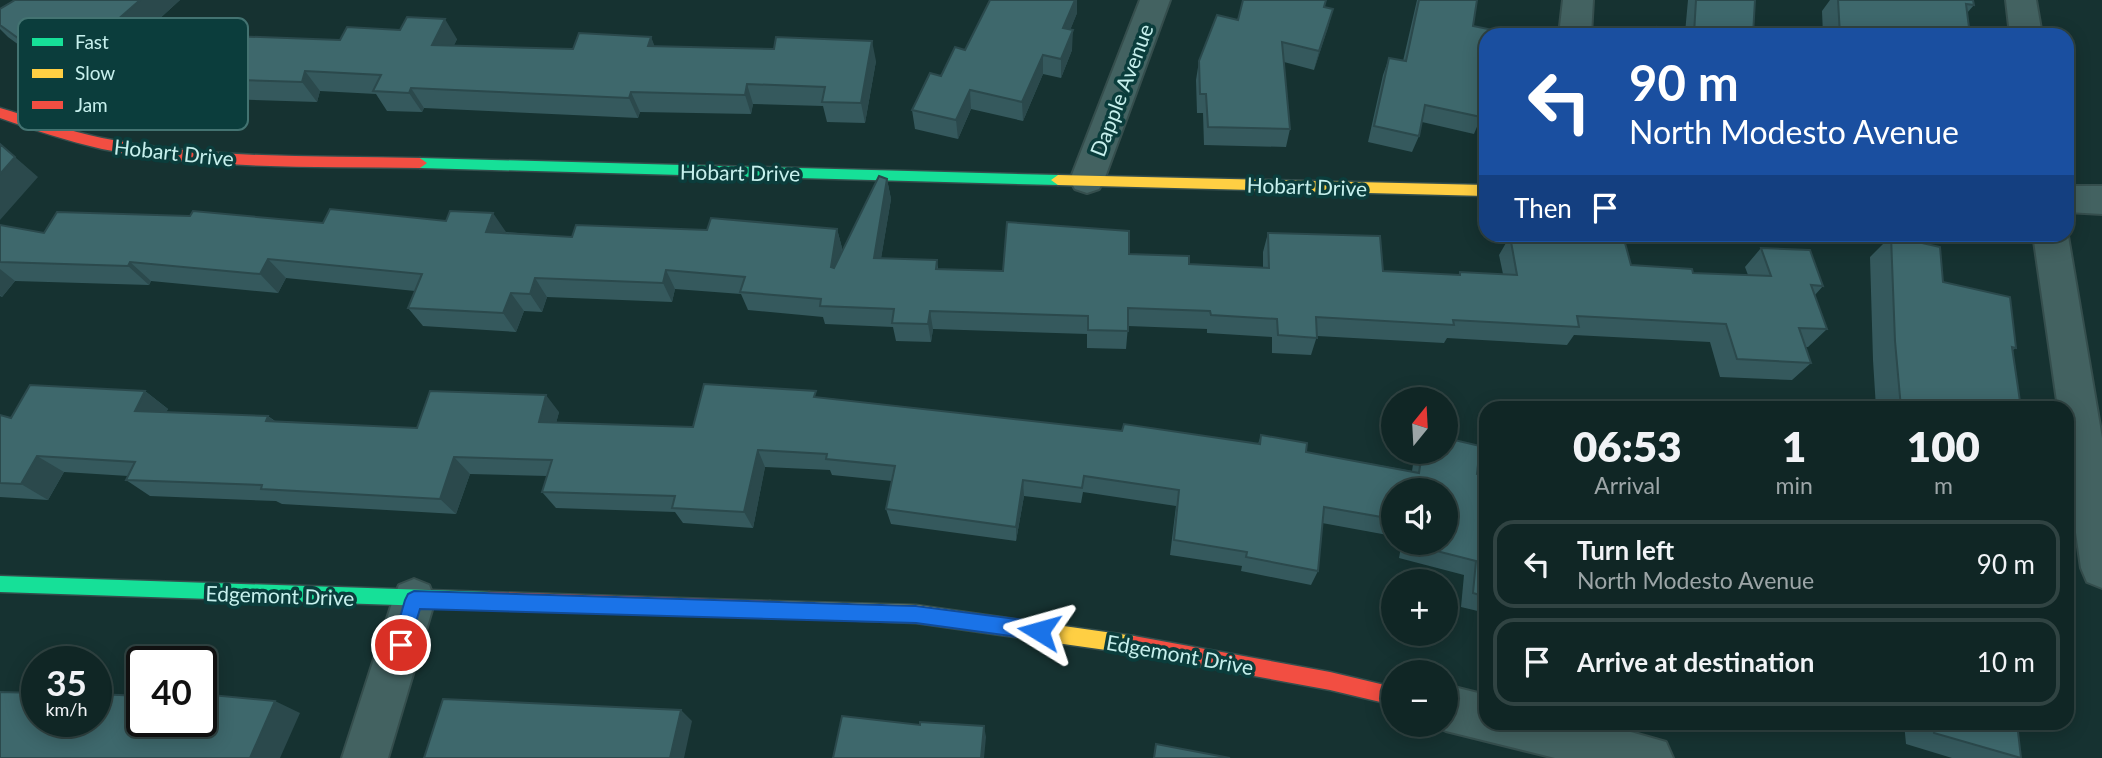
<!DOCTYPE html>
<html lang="en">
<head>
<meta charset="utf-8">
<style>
  body { margin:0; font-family:Lato,sans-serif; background:#1e3232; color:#f1f3f6; height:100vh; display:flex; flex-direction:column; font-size:26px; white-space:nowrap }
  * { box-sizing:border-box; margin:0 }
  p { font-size:23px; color:#9ca5a7 }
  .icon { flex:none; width:38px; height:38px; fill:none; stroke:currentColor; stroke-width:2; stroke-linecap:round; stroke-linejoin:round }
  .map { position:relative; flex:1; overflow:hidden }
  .sheet { position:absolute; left:1479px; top:401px; width:595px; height:329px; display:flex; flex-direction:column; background:#102625; border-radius:21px; box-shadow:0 4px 18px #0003,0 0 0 2px #304342 }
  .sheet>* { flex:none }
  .top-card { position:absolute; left:1479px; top:28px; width:595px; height:214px; border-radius:21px; box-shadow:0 4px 18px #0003,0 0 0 2px #304342; background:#1a4fa0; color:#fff; overflow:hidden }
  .needle { width:46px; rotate:18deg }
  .buttons { position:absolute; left:1381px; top:387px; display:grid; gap:14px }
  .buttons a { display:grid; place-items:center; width:77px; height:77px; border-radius:50%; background:#102625; box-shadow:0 4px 18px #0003,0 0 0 2px #304342; font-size:35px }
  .speed { position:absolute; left:21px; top:646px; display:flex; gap:14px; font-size:35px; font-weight:700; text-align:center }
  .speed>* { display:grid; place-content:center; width:91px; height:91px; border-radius:50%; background:#102625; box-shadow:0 4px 18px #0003,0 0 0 2px #304342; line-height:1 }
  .speed small { font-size:18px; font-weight:400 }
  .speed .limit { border:4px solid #111; border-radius:10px; background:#fff; color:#111 }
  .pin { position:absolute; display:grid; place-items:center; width:60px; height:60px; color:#fff; margin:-30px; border:4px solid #fff; border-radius:50%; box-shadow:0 2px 7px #0007 }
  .me { position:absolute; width:77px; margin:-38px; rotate:278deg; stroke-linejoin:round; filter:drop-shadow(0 0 5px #0008) }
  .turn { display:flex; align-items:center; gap:24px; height:147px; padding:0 35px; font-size:32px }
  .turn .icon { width:91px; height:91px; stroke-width:2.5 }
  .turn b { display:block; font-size:49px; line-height:60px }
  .then { display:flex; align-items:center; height:66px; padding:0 35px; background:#0003; gap:14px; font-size:26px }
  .eta { display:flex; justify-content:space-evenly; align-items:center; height:119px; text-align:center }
  .eta b { font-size:42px; font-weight:800; line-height:49px }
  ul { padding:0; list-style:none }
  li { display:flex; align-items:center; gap:21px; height:88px; margin:0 14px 10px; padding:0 21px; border:4px solid #304342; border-radius:21px }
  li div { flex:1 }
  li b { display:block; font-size:26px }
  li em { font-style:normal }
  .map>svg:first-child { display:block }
</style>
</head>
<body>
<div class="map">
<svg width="2102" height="758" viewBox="0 0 2102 758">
  <rect width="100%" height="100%" fill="#163231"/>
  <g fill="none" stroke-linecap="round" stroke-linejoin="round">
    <g stroke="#354e4d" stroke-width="4">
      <path id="street" d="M1140,0H1170L1104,180L1099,189L1087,193L1075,189L1070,180Z
        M1563,0H1593L1591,35H1559Z
        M2006,0H2036L2042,35H2010Z
        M2067,186H2102V214L2067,212Z
        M2067,230L2102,438V588L2087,582L2081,568L2067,469V408H2058L2033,234H2067Z
        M414,579L429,585L435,600L388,758H342L393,600L399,585Z
        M1446,685L1486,695V723H1599L1666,742L1673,758H1555L1446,731L1431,724H1446Z"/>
    </g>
    <g stroke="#354e4d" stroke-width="3">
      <path id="fast" d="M420,158L1058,175L1065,180L1058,185L420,168L413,163Z
        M0,576L489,592L495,594L498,600L495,606L489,608L0,592Z"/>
    </g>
    <g stroke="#354e4d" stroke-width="3">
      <path id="slow" d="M1058,175L1486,185V196L1058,185L1051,180Z
        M770,601L916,605L1134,636L1140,639L1143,645L1140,651L1134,654L916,623L770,617L764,615L761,609L764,603Z"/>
    </g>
    <g stroke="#354e4d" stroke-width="3">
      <path id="jam" d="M0,108C34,118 67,131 102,138C206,159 314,156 420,158L427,163L420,168C314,166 206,170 102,149C67,141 34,130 0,118Z
        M489,592L770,601L776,603L779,609L776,615L770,617L489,608L483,606L480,600L483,594Z
        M1134,636L1330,672L1393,687V705L1330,690L1134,654L1128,651L1125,645L1128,639Z"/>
    </g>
    <use href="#street" fill="#436261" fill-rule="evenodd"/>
    <use href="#fast" fill="#16e098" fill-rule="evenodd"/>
    <use href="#slow" fill="#ffcf43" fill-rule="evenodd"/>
    <use href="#jam" fill="#f24e42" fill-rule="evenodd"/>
  </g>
  <path fill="#35595d" d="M15,0H180L147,30L224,48L340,40L457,39L454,45L573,49L651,37L654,46L876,61L865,123L827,122L823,106L753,104L751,114L640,112L638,118L424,108L422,112L387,111L376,94L320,91L317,102L192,98L183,107L101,87L81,66L64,78L8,37L0,29V9Z
    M1417,0H1477L1473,26L1486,35L1481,117L1474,134L1422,122L1419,136L1412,152L1368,142L1383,75L1389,58L1403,61Z
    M1688,0H1755L1753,35H1652L1657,27L1685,33Z
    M1830,0H1973L1974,5L1967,13L1970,35H1823L1822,11Z
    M1324,7L1333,9L1314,70L1284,62L1290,129L1286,147L1204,145L1203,113H1197L1196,80L1199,61L1238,20Z
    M1077,13L1070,30L1072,50L1061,78L1043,74L1023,121L971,109L958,139L915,129L912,110L965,50Z
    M887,179L891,199L881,258L937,260L938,269L1003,271L1129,254L1189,264L1263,267V252L1268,233L1383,271L1458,275L1460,272L1503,274L1499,255L1510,236L1631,265L1693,273L1748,275L1745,267L1761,248L1823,286L1815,295L1827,329L1808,347H1806L1811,363L1792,380L1720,377L1710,342L1574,335L1567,345L1447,338L1444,343L1317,336L1311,355L1272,353V337L1207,333V329L1128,326L1126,349L1087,348V334L933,329L931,342L896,341L893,327L825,324L823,317L748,310L741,294L675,289L672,302L547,297L542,312L524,311L516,332L423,326L408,308L415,291L286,278L278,293L151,281L149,285L15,281L2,297L0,296V225L44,233L323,223L506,232L572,237L707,230L837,229L842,248V253Z
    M1891,236L2016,348L2013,350L2021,408H1876L1873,360L1870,257Z
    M145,391L168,409L166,412L268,416L275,421L417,428L559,412L556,423L693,427L818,397L1122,431L1258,444L1261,435L1306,452L1412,471L1415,452H1446L1477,474L1486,476V613L1461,607L1464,575L1399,558L1402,542H1446L1393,490V536L1322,523L1318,571L1311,585L1241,571L1242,566L1170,555L1176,506L1083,492L1081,503L1024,496L1016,541L891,524L886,509L892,481L832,475L830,470L765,467L753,528L683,523L675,512L556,508L542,492L547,476L470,474L456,514L282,504L276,501L150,496L126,480L128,476L64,472L48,500L0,497V415L11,418Z
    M1904,723H2017L2021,758H1952L1906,744Z"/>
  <path fill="#2b494c" d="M140,0H180L133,43L115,22Z
    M1075,0H1077V13L1063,48V28Z
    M1333,9L1328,28L1314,70L1319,51Z
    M445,19L457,39L445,65L432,45Z
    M1073,30L1072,50L1061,78V59Z
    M651,37L659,57L648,46Z
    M872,41L876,61L865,123L861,103Z
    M63,45L82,65L64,78L44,57Z
    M1043,55V74L1023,121L1022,102Z
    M305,71L320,91L317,102L302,82Z
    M174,78L192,98L183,107L165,87Z
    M747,84L753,104L751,114L745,95Z
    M411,88L424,108L422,112L409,93Z
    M970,90L971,109L958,139L956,120Z
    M631,92L640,112L638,118L629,98Z
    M15,157L38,177L0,220V174Z
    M887,179L891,199L878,277L874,258Z
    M493,213L506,232L498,251L486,232Z
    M837,229L842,248L836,285L831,267Z
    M268,259L286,278L278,293L260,274Z
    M130,262L151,281L149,285L128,266Z
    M0,269L15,281L2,297L0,295Z
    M666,270L675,289L672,302L663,283Z
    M535,278L547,297L542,312L530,294Z
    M511,293L524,311L516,332L503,313Z
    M930,311L933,329L931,342L928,324Z
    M145,391L168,409L158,428L135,411Z
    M546,395L559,412L552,439L539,422Z
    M268,416L288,433L266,421Z
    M758,450L765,467L753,528L744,512Z
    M37,456L64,472L48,500L21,484Z
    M454,457L470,474L456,514L440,499Z
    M1023,480L1024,496L1016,541V527Z
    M275,701L300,713L280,758H250Z
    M681,710L692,721L684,758H670Z
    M984,726L986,737L984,758H981Z"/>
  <path fill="#3e686c" stroke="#2b494c" stroke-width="2" d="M15,0H140L115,22L224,48L231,36L340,40L347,27L400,30L407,17L445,19L432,45L573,49L579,33L651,37L648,46L774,49L776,37L872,41L861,103L822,102L825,87L747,84L745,95L631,92L629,98L411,88L409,93L373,91L381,75L305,71L302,82L174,78L165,87L82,67L63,45L44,57L0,25V9Z
    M990,0H1075L1063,28L1073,30L1061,59L1043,55L1022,102L970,90L956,120L912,110L930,73L941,76L955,47L965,50Z
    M1243,0H1326L1324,7L1333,9L1319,51L1282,42L1290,129L1208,127L1206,94H1200L1199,61L1217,15L1238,20Z
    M1419,0H1477L1473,26L1513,34V35H1486V87L1481,117L1425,105L1419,136L1374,126L1389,58L1406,61Z
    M1696,0H1755L1753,35H1656L1657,27L1694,34Z
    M1838,0H1973L1974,5L1966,4L1970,35H1840Z
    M0,144L15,157L0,174Z
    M879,176L887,179L874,258L937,260L936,269L1003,271L1007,222L1129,231V254L1189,256V264L1269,268L1268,233L1380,236L1383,271L1460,275V272L1517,275L1510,236L1625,243L1631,265L1692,269L1693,273L1771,276L1761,248L1810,250L1823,286L1811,285L1827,329L1799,328L1811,363L1737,359L1726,324L1577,316L1579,327L1453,320L1454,325L1316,317L1317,338L1278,335L1277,319L1211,315L1210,311L1128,308V331L1088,330V316L930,311L928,324L892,323L894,309L820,306L821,299L740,292L745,277L666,270L663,283L535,278L530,294L511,293L503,313L408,308L422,274L268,259L260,274L130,262L128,266L0,262V225L44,233L57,212L190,216L193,211L323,223L330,209L446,221L450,211L493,213L486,232L572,237L576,225L707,230L711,218L837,229L831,267L834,268Z
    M1891,236L1940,247L1943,282L2010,297L2016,348L2012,347L2021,408H1901L1895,341Z
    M704,384L816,391L814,397L1122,431L1124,424L1260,444L1261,435L1307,443L1306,452L1419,473L1422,452H1446V438L1480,446L1477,474L1486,476V597L1473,593L1476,561L1409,544V542H1446V490H1393V519L1324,507L1318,571L1246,557L1247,552L1174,540L1179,490L1084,476L1082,488L1023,480L1016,527L886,509L895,466L826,459L827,454L758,450L744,512L672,508L675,496L542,492L552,460L454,457L440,499L261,489L262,485L126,480L135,462L37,456L21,484L0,483V415L11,418L30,385L145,391L135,411L268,416L266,421L417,428L430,391L546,395L539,422L693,427Z
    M0,692L37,693V721H96V694L142,696V721H201V694L275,701L250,758H0Z
    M443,699L681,710L670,758H424Z
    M842,716L920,725V722L984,726L981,758H833Z
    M1933,723H2017L2021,758L1934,733Z
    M1156,744L1230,758H1154Z"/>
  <path fill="#1a73e8" stroke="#114b97" stroke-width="2" d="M414,591L916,606L1039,622L1045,625L1048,631L1045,637L1039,640L916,623L420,609L407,651L401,653L394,651L392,645L405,600L408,594Z"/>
  <g text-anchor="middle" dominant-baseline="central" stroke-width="7" stroke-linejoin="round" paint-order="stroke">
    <g font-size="21" fill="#c7f0ed" stroke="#0b3d3c">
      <text transform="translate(1121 90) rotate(-69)">Dapple Avenue</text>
      <text transform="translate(174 152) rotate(6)">Hobart Drive</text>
      <text transform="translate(740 172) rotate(1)">Hobart Drive</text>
      <text transform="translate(1307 186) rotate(2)">Hobart Drive</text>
      <text transform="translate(280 595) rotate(2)">Edgemont Drive</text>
      <text transform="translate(1180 654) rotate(10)">Edgemont Drive</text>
    </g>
  </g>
  <rect x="18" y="18" width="230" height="112" rx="10" fill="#0b3d3c" stroke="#437371" stroke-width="2"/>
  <rect x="32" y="38" width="31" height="8" fill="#16e098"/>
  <rect x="32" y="69" width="31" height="9" fill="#ffcf43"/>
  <rect x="32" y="101" width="31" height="8" fill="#f24e42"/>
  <g font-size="19" fill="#c7f0ed">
    <text x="75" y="49">Fast</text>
    <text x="75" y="80">Slow</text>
    <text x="75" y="112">Jam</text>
  </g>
</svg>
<div class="buttons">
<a><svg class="needle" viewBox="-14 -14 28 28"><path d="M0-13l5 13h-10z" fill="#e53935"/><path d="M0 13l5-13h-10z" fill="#9ca5a7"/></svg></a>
<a><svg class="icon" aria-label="sound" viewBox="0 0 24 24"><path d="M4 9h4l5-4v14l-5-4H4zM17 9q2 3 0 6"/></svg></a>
<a>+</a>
<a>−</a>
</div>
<div class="speed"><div>35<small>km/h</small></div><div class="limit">40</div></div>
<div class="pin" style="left:401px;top:645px;background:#d93025"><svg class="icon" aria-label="arrive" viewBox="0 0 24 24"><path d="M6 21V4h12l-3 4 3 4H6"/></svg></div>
<svg class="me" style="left:1039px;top:631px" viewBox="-20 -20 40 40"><path d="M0-17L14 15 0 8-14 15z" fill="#1a73e8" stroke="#fff" stroke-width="4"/></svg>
<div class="top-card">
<div class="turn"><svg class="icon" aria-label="left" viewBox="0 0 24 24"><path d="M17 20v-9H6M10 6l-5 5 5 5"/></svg><div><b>90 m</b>North Modesto Avenue</div></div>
<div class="then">Then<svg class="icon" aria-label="arrive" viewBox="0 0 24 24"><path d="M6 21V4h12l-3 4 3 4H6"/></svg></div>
</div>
<section class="sheet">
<div class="eta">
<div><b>06:53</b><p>Arrival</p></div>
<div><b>1</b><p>min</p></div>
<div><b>100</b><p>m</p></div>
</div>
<ul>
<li><svg class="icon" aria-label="left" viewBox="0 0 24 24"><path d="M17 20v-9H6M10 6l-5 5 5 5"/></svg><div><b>Turn left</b><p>North Modesto Avenue</p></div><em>90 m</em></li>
<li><svg class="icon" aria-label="arrive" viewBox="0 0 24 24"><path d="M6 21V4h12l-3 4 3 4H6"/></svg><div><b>Arrive at destination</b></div><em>10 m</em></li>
</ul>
</section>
</div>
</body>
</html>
